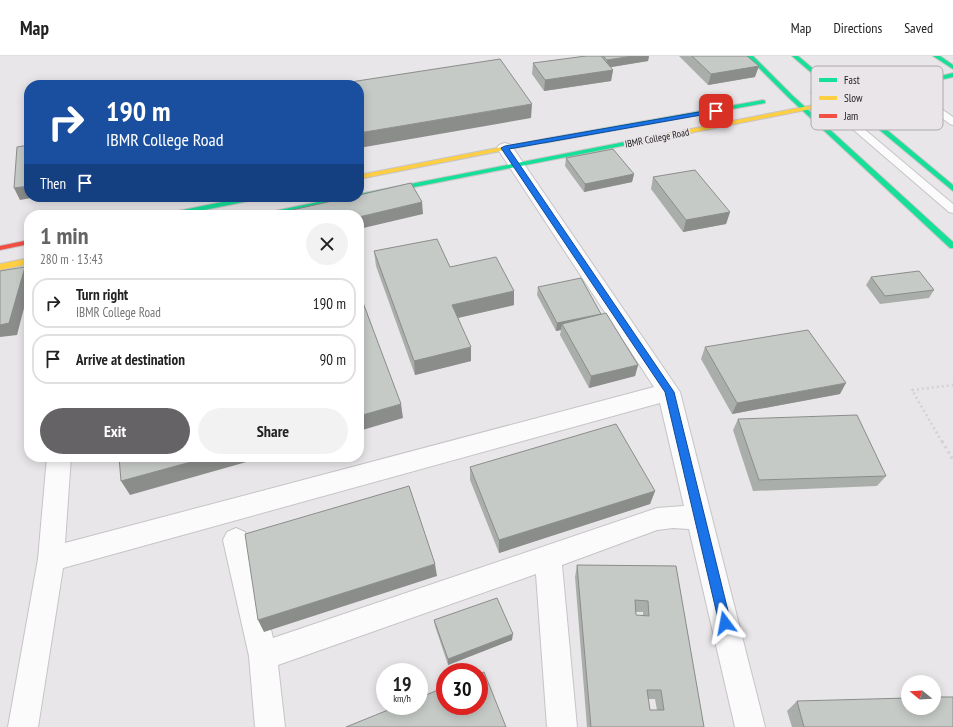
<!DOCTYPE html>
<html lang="en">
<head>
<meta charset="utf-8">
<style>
  body { margin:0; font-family:"PT Sans Narrow",sans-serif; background:#f2f2f2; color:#222; height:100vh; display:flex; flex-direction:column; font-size:15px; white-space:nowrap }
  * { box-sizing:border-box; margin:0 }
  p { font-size:13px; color:#767676 }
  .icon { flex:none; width:22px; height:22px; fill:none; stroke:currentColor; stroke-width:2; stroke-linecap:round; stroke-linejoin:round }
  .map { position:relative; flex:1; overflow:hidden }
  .drawer { position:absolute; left:24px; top:154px; width:340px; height:252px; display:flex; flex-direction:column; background:#fff; border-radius:16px; box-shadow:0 2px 10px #0003 }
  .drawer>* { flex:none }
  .top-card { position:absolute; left:24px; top:24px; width:340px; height:122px; border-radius:16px; box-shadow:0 2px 10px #0003; background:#1a4fa0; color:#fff; overflow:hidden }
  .needle { width:26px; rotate:288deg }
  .controls { position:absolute; left:901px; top:619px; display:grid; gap:8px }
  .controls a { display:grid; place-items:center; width:40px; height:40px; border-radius:50%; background:#fff; box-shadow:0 2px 10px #0003; font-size:20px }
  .speed { position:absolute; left:376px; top:607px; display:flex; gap:8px; font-size:20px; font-weight:700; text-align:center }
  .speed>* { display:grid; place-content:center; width:52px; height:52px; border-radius:50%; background:#fff; box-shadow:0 2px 10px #0003; line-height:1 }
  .speed small { font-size:10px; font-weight:400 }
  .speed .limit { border:6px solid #d22; background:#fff; color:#111 }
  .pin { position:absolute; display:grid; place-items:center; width:34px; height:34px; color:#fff; margin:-17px; border-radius:8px; box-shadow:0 2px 6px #0006 }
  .me { position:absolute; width:44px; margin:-22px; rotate:347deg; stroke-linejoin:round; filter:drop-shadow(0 0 3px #0008) }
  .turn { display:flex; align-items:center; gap:14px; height:84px; padding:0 16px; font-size:18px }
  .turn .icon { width:52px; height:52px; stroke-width:2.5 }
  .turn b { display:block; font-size:28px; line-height:34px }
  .then { display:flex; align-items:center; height:38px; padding:0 16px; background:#0003; gap:8px; font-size:15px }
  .round { display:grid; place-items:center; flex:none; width:42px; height:42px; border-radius:21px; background:#f2f2f2 }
  .overview { display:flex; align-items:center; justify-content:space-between; height:68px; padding:0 16px }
  h1 { font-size:24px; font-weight:800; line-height:30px; color:#656365 }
  .cta { display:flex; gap:8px; margin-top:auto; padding:8px 16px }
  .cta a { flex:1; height:46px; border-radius:24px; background:#656365; color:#fff; font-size:16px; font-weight:800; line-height:46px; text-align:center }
  .cta a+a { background:#f2f2f2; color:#222 }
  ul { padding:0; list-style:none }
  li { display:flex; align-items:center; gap:12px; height:50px; margin:0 8px 6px; padding:0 8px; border:2px solid #e0e0e0; border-radius:16px }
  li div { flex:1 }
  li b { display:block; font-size:15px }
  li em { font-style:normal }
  header { display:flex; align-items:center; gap:24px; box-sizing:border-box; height:56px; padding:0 20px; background:#fff; border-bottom:1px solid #e0e0e0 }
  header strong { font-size:19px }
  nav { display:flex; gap:22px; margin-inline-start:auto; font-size:14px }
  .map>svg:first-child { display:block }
</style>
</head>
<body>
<header>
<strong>Map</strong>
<nav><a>Map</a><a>Directions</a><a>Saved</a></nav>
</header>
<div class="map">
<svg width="953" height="671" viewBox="0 0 953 671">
  <rect width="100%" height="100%" fill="#e8e6e8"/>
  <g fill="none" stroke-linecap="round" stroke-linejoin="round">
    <g stroke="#c6c4c6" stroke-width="2">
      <path id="lane" d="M905,28L953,61V69L950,68L902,33L900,31Z
        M816,34L819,35L953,148V157L949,156L813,39L811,37L813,35Z"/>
    </g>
    <g stroke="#c6c4c6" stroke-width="2">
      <path id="street" d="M505,87L511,89L680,336L765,671H735L689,473L673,472L657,474L562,509L577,671H547L536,518L278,609L285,671H255L249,600L223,484L227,476L236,472L245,476L249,484L273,582L657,452L684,450L660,347L63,512L38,671H8L38,503L47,401H71L65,487L654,331L497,92L499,89Z"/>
    </g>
    <g stroke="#c6c4c6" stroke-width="2">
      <path id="fast" d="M747,0H753L793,40L953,186V192H950L789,42Z
        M792,0H798L848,42L953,17V21L851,44L953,129V135L846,46L822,50V48L842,43Z
        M933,0H940L953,9V13Z
        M763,44L765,45V47L544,87L541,85L544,83Z
        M645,82L648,84L647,85L359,142L356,141H359V138Z
        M247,141H262L258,143L179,159H164L168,157Z
        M342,141L345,142V144L276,159H261L265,157Z"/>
    </g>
    <g stroke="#c6c4c6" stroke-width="2">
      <path id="slow" d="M824,47L827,49L826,50L645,86L642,84L645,82Z
        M544,83L547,85L546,86L359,123V119Z
        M29,202V208L0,214V208Z"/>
    </g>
    <g stroke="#c6c4c6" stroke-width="2">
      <path id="jam" d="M29,184V188L0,194V190Z"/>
    </g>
    <path stroke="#d4d2d4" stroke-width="2.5" stroke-dasharray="2 3" stroke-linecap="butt" d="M942,386L912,334L953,329"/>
    <path stroke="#d4d2d4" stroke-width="3" stroke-dasharray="2.5 3.5" stroke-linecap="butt" d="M942,385L953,404"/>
    <use href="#lane" fill="#fcfbfc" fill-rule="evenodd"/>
    <use href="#street" fill="#fcfbfc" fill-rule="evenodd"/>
    <use href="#fast" fill="#16e098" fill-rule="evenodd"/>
    <use href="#slow" fill="#ffcf43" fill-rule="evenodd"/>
    <use href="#jam" fill="#f24e42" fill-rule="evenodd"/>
  </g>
  <path fill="#aaaeaa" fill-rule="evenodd" d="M586,0H649L648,5L610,11L613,14L611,25L544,35L532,18L533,7Z
    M679,0H747L755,21L708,29Z
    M566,102L634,118L632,126L584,136L565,110Z
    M653,121L730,156L726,168L683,176L651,133Z
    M374,195L450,211L514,235V249L458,262L471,305L415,319L376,210Z
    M871,221L934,234L929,242L880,248L866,229Z
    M538,231L601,258L638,309L635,320L589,332L560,279L561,274L556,275L537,239Z
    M705,291L840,338L732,358L701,303Z
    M738,363L886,420L877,430L753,435L733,374Z
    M470,411L655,435L650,448L499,497L470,424Z
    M577,509L676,510L704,671H587L575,521ZM636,556H643V560L636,559ZM648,643H655L657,654H650Z
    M434,564L512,584L448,609L435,570Z
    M797,645L953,671H792L787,655Z"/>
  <path fill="#8b8d8b" d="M633,0H649L648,5L606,12L607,4Z
    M759,10L755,21L708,29L711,18Z
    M613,14L611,25L544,35L545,24Z
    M532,48L531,62L359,92V77Z
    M634,118L632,126L584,136L585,128Z
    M29,130V141H36L20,144L14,132Z
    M422,146L423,158L359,173V161Z
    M730,156L726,168L683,176L686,164Z
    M25,211L29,219V233L17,279L0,281V269Z
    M514,235V249L453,263L452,249Z
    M601,258L562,268L561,274L556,275L557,267Z
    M471,291V305L415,319L414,305Z
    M638,309L635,320L589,332L591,320Z
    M846,327L840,338L732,358L737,347Z
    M401,348L403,362L359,375V360Z
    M209,401H264L130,439L121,425Z
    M655,435L650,448L499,497V484Z
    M435,508L437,520L264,576L258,564Z
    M513,578L512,584L448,609V603Z"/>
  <path fill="#c6cac6" stroke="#8b8d8b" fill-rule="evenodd" d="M586,0H601L613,14L545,24L533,7Z
    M603,0H633L607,4Z
    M692,0H747L759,10L711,18Z
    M500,3L532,48L359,77V29H331Z
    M29,89V130L14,132L17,91Z
    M613,93L634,118L585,128L566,102Z
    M695,114L730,156L686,164L653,121Z
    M411,127L422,146L359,161V159H270L350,141H359V139Z
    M437,183L450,211L496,201L514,235L452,249L471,291L414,305L374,195Z
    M25,211L9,267L0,269V215Z
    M919,215L934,234L885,240L871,221Z
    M581,222L601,258L557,267L538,231Z
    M359,236L401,348L359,360Z
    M606,257L638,309L591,320L562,268Z
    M808,274L846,327L737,347L705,291Z
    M857,359L886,420L759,424L738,363Z
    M616,368L655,435L499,484L470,411Z
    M119,401H209L121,425Z
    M409,430L435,508L258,564L245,478Z
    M577,509L676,510L704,671H591ZM635,544L648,545L649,560L636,559ZM647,634H661L664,654H650Z
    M497,542L513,578L448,603L434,564Z
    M484,616L506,671H346L398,650H419V642L445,631V650H479V618Z
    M934,641H953V671H804L797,645L908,642V652H934Z"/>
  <path fill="#1a73e8" stroke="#114b97" d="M716,53H718V56L509,93L674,336L731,567L729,571L725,573L721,571L719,567L665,336L501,92L505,90Z"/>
  <g text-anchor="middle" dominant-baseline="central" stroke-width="3.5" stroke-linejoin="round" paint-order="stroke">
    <g font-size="10" fill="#1e1d1e" stroke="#e9e5e9">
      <text transform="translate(657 82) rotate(-11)">IBMR College Road</text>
    </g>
  </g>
  <rect x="811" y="10" width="132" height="64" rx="6" fill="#e9e5e9" stroke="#aca9ac" stroke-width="1"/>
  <rect x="819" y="22" width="18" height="4" fill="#16e098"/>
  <rect x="819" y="40" width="18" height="4" fill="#ffcf43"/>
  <rect x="819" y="58" width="18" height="4" fill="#f24e42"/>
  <g font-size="11" fill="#1e1d1e">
    <text x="844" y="28">Fast</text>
    <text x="844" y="46">Slow</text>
    <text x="844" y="64">Jam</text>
  </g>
</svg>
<div class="controls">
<a><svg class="needle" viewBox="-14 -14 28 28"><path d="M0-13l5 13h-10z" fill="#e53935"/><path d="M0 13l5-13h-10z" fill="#767676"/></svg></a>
</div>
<div class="speed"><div>19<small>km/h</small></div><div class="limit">30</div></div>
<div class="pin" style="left:716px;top:55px;background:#d93025"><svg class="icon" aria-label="arrive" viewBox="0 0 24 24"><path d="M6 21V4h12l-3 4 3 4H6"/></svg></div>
<svg class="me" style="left:725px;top:567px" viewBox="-20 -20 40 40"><path d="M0-17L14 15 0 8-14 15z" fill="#1a73e8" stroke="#fff" stroke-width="4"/></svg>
<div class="top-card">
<div class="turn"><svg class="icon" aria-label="right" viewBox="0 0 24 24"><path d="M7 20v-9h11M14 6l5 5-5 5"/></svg><div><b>190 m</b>IBMR College Road</div></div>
<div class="then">Then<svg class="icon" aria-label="arrive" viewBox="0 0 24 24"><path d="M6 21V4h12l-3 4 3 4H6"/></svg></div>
</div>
<section class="drawer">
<div class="overview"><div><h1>1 min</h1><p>280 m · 13:43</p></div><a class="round"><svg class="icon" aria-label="close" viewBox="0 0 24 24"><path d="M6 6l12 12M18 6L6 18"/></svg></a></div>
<ul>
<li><svg class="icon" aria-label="right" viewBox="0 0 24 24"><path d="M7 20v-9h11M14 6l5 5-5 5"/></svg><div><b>Turn right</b><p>IBMR College Road</p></div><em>190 m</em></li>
<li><svg class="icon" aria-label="arrive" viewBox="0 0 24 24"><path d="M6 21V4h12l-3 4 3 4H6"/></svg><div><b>Arrive at destination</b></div><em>90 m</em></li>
</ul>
<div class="cta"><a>Exit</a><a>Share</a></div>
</section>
</div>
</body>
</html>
